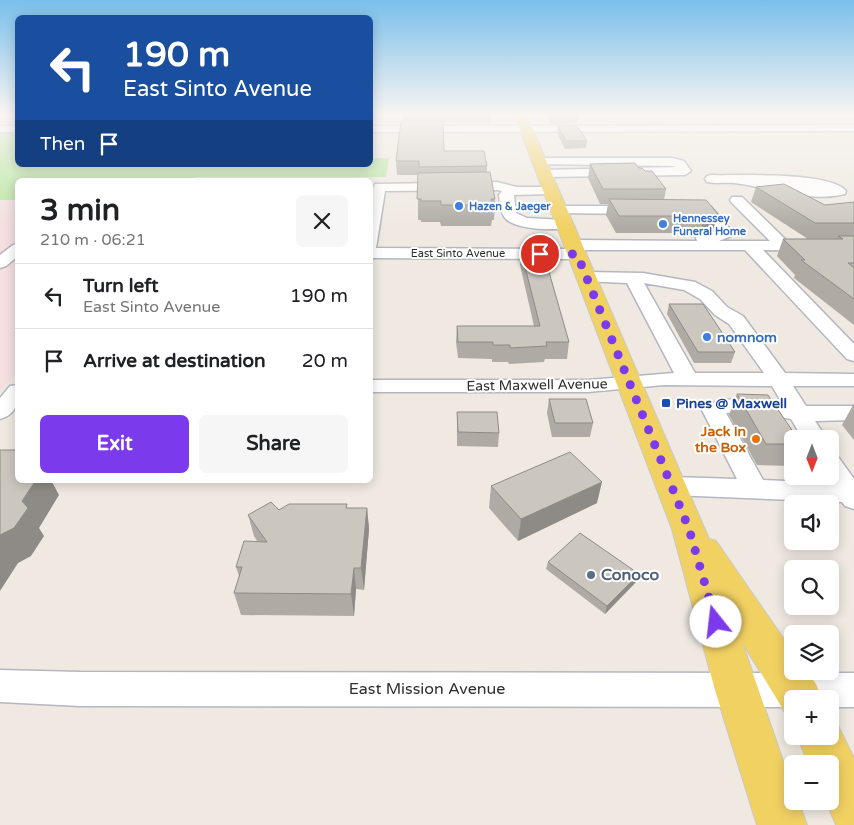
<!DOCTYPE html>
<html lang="en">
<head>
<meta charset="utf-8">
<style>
  body { margin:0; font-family:"Varela Round",sans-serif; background:#f6f6f6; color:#202124; height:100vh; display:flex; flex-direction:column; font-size:19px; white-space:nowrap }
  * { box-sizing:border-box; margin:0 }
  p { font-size:16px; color:#757577 }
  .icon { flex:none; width:28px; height:28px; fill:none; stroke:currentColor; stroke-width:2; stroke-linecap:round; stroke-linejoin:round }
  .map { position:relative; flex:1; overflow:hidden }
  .sheet { position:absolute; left:15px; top:178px; width:358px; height:305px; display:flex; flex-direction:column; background:#fff; border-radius:8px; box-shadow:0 2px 12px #0003 }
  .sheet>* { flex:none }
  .banner { position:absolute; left:15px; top:15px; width:358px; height:152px; border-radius:8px; box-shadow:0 2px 12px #0003; background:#1a4fa0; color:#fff; overflow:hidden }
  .needle { width:32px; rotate:180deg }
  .controls { position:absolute; left:784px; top:430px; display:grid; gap:10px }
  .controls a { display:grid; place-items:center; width:55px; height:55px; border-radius:8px; background:#fff; box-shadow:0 2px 12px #0003; font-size:25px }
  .pin { position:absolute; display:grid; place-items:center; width:42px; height:42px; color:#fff; margin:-21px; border:2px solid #fff; border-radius:50%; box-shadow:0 1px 5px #0007 }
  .me { position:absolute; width:55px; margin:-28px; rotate:344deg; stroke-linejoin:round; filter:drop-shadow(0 0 4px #0008) }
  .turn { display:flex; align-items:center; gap:18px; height:105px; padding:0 25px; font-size:22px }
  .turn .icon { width:65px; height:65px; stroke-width:2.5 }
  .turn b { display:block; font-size:35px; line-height:42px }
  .then { display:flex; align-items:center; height:48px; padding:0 25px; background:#0003; gap:10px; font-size:19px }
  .round { display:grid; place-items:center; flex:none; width:52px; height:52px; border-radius:8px; background:#f6f6f6 }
  .overview { display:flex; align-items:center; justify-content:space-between; height:85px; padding:0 25px }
  h1 { font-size:30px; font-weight:700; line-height:38px }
  .primary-button { display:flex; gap:10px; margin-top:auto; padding:10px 25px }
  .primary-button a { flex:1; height:58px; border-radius:8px; background:#7c3aed; color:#fff; font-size:20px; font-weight:700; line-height:58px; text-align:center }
  .primary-button a+a { background:#f6f6f6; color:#202124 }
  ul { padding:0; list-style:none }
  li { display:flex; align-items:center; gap:15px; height:65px; padding:0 25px; border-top:1px solid #e0e0e0 }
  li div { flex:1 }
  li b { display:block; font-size:19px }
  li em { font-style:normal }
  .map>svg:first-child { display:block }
</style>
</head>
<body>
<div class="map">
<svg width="854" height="825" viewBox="0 0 854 825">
  <rect width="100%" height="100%" fill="#efe9e1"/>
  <path fill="#f5dfe0" d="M0,200H18L17,372L0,391Z"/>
  <path fill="#b6e59e" d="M0,131H17L18,165H370V158H389L386,177H196L189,180H18L17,200H0Z"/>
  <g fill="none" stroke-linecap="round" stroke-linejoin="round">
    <g stroke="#b4b7c1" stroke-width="3">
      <path id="minor" d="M854,125V131L370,132V126Z
        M0,126H18V132H0Z
        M540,158H672L684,161L691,171L685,175L544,177L538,173L540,170L677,167L672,166L536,164L534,162Z
        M711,175C738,176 830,171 846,191L845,194C807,203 770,187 734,183C725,182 716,184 707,182L705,179L707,176Z
        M497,182L517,187H556L557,190L556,193L551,194L514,195L516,213L527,218L565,220L570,221L572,224L570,227C556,231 515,230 505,218C500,212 500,202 499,195L502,191L497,190L385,191L376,248L572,249L565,245L568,242L573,240L697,241L696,238L698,235L717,231L702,214L686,213L684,210L691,206L711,207L731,230L733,233L731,236L719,241H770L732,203L730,200L732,197H742L787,241H854V251L763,250L854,344V361L847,359L745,250H578L585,254L583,257L577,259L370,258V200L372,191L375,184Z
        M560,206H637L644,210L637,214L555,213L553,210L555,207Z
        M18,244V256L6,266L0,268V255L13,245Z
        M586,272L643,273L695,282L712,291L727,307L743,316L785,373L854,374V386H793L806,406H854V420L815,421L827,439H803L791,419L746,411L726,413L763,480L830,483L825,476H830V455L839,458L854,479V509L845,506L842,502L672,495L663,493L659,486L663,479L672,477L737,479L702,410L705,405C732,396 754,398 782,403L772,386L664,385L588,392H370V380H588L674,373L627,283L580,281L578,277L580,273ZM644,283L684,290L700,299L715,315L729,324L764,373H695Z
        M18,385C18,401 18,414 0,419V398L10,386Z
        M0,670L80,672L854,673V707H830V699H792V707L80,706L0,702Z"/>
    </g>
    <g stroke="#c9c9c9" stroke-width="2">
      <path id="major" d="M514,114H526L709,539L716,541L792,651V671H807L816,684L822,699H792V716L786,714L742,642L792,787V801H798L807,825H757L715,690L672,529Z
        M830,718L835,720L854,758V825H836L826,801H830V764H809L797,736H830Z"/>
    </g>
    <use href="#minor" fill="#fff" fill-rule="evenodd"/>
    <use href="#major" fill="#f2d163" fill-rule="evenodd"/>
  </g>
  <path fill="#afaba4" d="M402,114H491L490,122H443L444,151L487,166V172L495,199L494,220H492L491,226H441L440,222H421V220H418V175H397L396,161L402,121Z
    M546,114H576L578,117L577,123L551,124Z
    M558,126L587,141L586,148L565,149L557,133Z
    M590,164L639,168L645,171L666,189L664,200L718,214L713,230L700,233H616L606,215L608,204H600L588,178Z
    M756,187L825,205L854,202V325L794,278L795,275L777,256L783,239H808L751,202Z
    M521,251L569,342L567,359H545L544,362L509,364L508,362H492V359L458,358L456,342L457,326H534L520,265Z
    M669,304L735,352L731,363H694L667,314Z
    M737,394L792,439V462L791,466L757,465L729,415Z
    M549,399L593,423L590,437H552L547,413Z
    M853,405H854V440L842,425Z
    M457,412L499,433L498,447L457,446Z
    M491,486L597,503L518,541L489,508Z
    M367,508L369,529L364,590L356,589L354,616L241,615L234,593L239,576L236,567L257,541L254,536L248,515L279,510Z
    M548,562L637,581L605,614L546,569Z"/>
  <path fill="#8e8b86" d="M718,214L713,230L700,233L705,216Z
    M36,480H51L59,495L39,528L44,536L31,556L18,563L0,591V535Z
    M602,482L597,503L518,541L521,519Z
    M367,508L369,529L364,590L361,568Z
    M354,568L356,589L354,616L351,594Z
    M639,574L637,581L605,614L607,606Z"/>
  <path fill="#cbc7bf" stroke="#8e8b86" d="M550,114H576L578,117H552Z
    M401,121H443L444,151H484L487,166L419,167V161H396Z
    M558,126H577L587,141H566Z
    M635,163L639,168H642L645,171H652L666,189H603L590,164Z
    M490,172L495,199H491L493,205H441V201H421V199H417L418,173Z
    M784,184L825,205L854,202V223H815L756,187Z
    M609,199L706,200L718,214L705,216H619Z
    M838,236H854V263H848L854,268V299L801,260H805L783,239H843Z
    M521,251H543L569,342H546L547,346L510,348V345H493V342H458L457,326H540Z
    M669,304H703L735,352H698Z
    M737,394L768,395L798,439H792V444H766Z
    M549,399H586L593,423H555Z
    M457,412H497L499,433L458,432Z
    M0,450H18V480H36L22,501L28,508L14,528L0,535Z
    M570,452L602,482L521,519L491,486Z
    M271,502L279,510L289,504H347L346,508H367L361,568H354L351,594L234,593L242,567H236L244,541L267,542L248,515Z
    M580,533L639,574L607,606L548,562Z"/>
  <linearGradient id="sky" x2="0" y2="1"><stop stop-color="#7abfeb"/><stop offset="0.5" stop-color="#f8f5f2"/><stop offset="1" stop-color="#f8f5f2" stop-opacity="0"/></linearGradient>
  <rect width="854" height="229" fill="url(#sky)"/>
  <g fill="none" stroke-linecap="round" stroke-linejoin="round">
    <path stroke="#7c3aed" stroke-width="9" stroke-dasharray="0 16.2" d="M540,254H577L689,529L716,622"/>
  </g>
  <g fill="#3f7fe0" stroke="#fff" stroke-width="2">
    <circle cx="459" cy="206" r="5"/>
    <circle cx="663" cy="224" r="5"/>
    <circle cx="707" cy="337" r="5"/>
  </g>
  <rect fill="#1a4fb4" stroke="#fff" stroke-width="2" x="661" y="398" width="10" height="10" rx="2.5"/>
  <circle fill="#e8710a" stroke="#fff" stroke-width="2" cx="756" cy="439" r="5"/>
  <circle fill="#5c6f8a" stroke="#fff" stroke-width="2" cx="591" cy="575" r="5"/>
  <g text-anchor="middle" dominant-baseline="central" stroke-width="4" stroke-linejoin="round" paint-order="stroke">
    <g font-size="11" font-weight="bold" fill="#366cbe" stroke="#fff" text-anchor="start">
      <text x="469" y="206">Hazen &amp; Jaeger</text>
      <text x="673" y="218">Hennessey<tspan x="673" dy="13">Funeral Home</tspan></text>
    </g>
    <g font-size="11" fill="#2e2e2e" stroke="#fff">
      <text x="458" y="253">East Sinto Avenue</text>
    </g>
    <g font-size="14" font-weight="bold" fill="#366cbe" stroke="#fff" text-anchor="start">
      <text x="717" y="337">nomnom</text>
    </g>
    <g font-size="14" fill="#2e2e2e" stroke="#fff">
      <text transform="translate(537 385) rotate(-1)">East Maxwell Avenue</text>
    </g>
    <g font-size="14" font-weight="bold" fill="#164399" stroke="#fff" text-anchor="start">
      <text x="676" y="403">Pines @ Maxwell</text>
    </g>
    <g font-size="14" font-weight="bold" fill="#c56008" stroke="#fff" text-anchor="end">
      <text x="746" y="431">Jack in<tspan x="746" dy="16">the Box</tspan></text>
    </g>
    <g font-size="16" font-weight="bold" fill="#4e5e75" stroke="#fff" text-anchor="start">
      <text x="601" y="575">Conoco</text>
    </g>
    <g font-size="16" fill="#2e2e2e" stroke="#fff">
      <text x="427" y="689">East Mission Avenue</text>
    </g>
  </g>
</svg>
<div class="controls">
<a><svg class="needle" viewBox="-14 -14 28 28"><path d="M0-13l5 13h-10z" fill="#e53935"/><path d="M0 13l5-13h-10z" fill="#757577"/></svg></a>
<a><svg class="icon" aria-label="sound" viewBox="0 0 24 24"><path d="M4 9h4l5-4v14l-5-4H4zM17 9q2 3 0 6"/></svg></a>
<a><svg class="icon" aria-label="search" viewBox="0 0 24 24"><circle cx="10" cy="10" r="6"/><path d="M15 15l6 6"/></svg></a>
<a><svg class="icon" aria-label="layers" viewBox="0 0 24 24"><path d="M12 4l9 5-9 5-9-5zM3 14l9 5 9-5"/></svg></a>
<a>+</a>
<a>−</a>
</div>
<div class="pin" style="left:540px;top:254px;background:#d93025"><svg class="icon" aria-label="arrive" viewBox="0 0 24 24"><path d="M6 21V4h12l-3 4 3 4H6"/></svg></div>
<svg class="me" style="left:716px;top:622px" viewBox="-20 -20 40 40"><circle r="19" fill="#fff"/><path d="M0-13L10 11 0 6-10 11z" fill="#7c3aed"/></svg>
<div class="banner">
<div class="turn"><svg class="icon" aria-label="left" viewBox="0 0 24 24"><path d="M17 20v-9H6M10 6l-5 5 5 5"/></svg><div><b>190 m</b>East Sinto Avenue</div></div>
<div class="then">Then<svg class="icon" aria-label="arrive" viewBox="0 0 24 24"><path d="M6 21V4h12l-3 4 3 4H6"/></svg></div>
</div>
<section class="sheet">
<div class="overview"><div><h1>3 min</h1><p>210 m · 06:21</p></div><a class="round"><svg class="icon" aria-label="close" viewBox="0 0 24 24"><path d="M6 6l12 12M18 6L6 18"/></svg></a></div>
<ul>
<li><svg class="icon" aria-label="left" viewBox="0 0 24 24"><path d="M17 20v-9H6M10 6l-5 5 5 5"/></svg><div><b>Turn left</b><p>East Sinto Avenue</p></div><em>190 m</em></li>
<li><svg class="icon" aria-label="arrive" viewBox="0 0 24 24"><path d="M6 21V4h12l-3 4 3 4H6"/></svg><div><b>Arrive at destination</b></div><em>20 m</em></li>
</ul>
<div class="primary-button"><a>Exit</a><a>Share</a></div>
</section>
</div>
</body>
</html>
